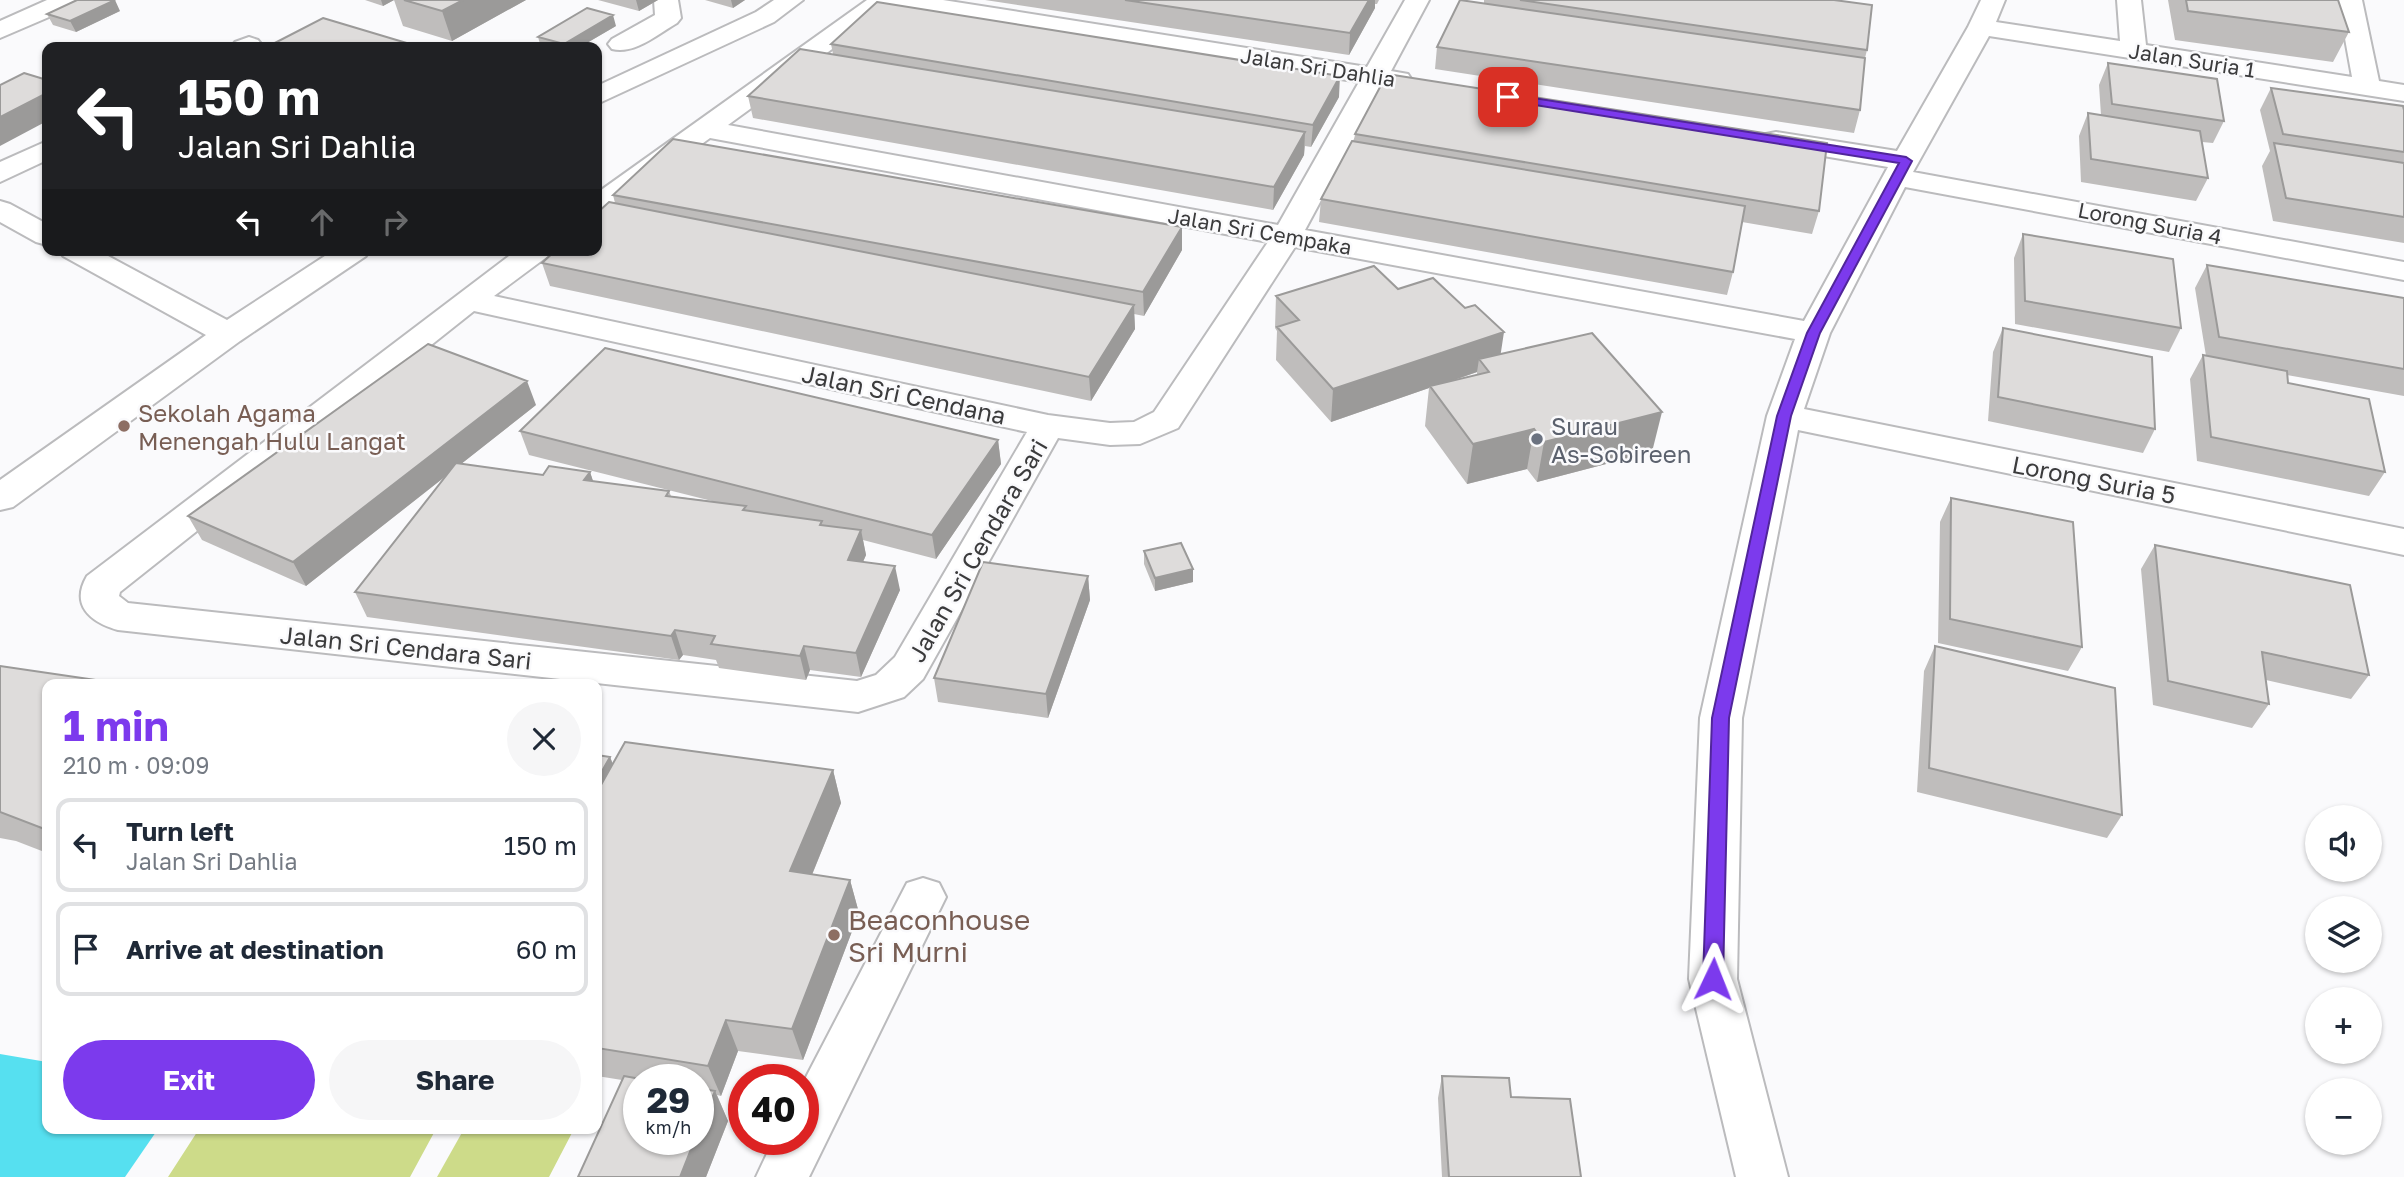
<!DOCTYPE html>
<html lang="en">
<head>
<meta charset="utf-8">
<style>
  body { margin:0; font-family:"Golos Text",sans-serif; background:#f6f6f7; color:#1f2937; height:100vh; display:flex; flex-direction:column; font-size:26px; white-space:nowrap }
  * { box-sizing:border-box; margin:0 }
  p { font-size:23px; color:#747a83 }
  .icon { flex:none; width:38px; height:38px; fill:none; stroke:currentColor; stroke-width:2; stroke-linecap:round; stroke-linejoin:round }
  .map { position:relative; flex:1; overflow:hidden }
  .panel { position:absolute; left:42px; top:679px; width:560px; height:455px; display:flex; flex-direction:column; background:#fff; border-radius:14px; box-shadow:0 2px 5px #0004 }
  .panel>* { flex:none }
  .hud { position:absolute; left:42px; top:42px; width:560px; height:214px; border-radius:14px; box-shadow:0 2px 5px #0004; background:#202124; color:#fff; overflow:hidden }
  .controls { position:absolute; left:2305px; top:805px; display:grid; gap:14px }
  .controls a { display:grid; place-items:center; width:77px; height:77px; border-radius:50%; background:#fff; box-shadow:0 2px 5px #0004; font-size:35px }
  .speed { position:absolute; left:623px; top:1064px; display:flex; gap:14px; font-size:35px; font-weight:700; text-align:center }
  .speed>* { display:grid; place-content:center; width:91px; height:91px; border-radius:50%; background:#fff; box-shadow:0 2px 5px #0004; line-height:1 }
  .speed small { font-size:18px; font-weight:400 }
  .speed .limit { border:10px solid #d22; background:#fff; color:#111 }
  .pin { position:absolute; display:grid; place-items:center; width:60px; height:60px; color:#fff; margin:-30px; border-radius:14px; box-shadow:0 4px 10px #0006 }
  .me { position:absolute; width:77px; margin:-38px; rotate:2deg; stroke-linejoin:round; filter:drop-shadow(0 0 5px #0008) }
  .turn { display:flex; align-items:center; gap:24px; height:147px; padding:0 21px; font-size:32px }
  .turn .icon { width:91px; height:91px; stroke-width:2.5 }
  .turn b { display:block; font-size:49px; line-height:60px }
  .lanes { display:flex; align-items:center; height:66px; padding:0 21px; background:#0003; justify-content:center; gap:35px; direction:ltr }
  .lanes .off { opacity:.35 }
  .round { display:grid; place-items:center; flex:none; width:74px; height:74px; border-radius:37px; background:#f6f6f7 }
  .head { display:flex; align-items:center; justify-content:space-between; height:119px; padding:0 21px }
  h1 { font-size:42px; font-weight:700; line-height:52px; color:#7c3aed }
  .primary-button { display:flex; gap:14px; margin-top:auto; padding:14px 21px }
  .primary-button a { flex:1; height:80px; border-radius:42px; background:#7c3aed; color:#fff; font-size:28px; font-weight:700; line-height:80px; text-align:center }
  .primary-button a+a { background:#f6f6f7; color:#1f2937 }
  ul { padding:0; list-style:none }
  li { display:flex; align-items:center; gap:21px; height:94px; margin:0 14px 10px; padding:0 7px; border:4px solid #e0e1e3; border-radius:14px }
  li div { flex:1 }
  li b { display:block; font-size:26px }
  li em { font-style:normal }
  .map>svg:first-child { display:block }
</style>
</head>
<body>
<div class="map">
<svg width="2404" height="1177" viewBox="0 0 2404 1177">
  <rect width="100%" height="100%" fill="#fafafc"/>
  <path fill="#cddb89" d="M199,1129H436L410,1177H168Z
    M464,1129H574L549,1177H437Z"/>
  <path fill="#56e0f0" d="M0,1054L47,1062V1129H158L125,1177H0Z"/>
  <g fill="none" stroke-linecap="round" stroke-linejoin="round">
    <g stroke="#bbbbbd" stroke-width="4">
      <path id="minor" d="M47,0H80L77,5L0,38V21Z
        M654,0H678L681,18L677,23C658,34 634,55 612,49L608,44L612,39L655,15Z
        M774,0H803L774,22L597,104V86L756,12Z
        M867,0H943L1367,67L1405,0H1429L1391,71L1408,74L1412,80L1408,86L1399,88L1383,85L1305,230L1804,321L1888,167L1776,148L1766,146L1762,140L1766,134L1776,132L1897,151L1968,27L1981,0H2005L1996,22L2120,41L2117,0H2141L2146,45L2352,77L2338,0H2362L2379,81L2404,85V101L1989,36L1913,172L2404,262V280L1905,187L1830,333L1804,409L2404,529V555L1798,430L1742,718L1737,979L1788,1177H1736L1689,979L1700,718L1767,416L1795,339L1295,247L1178,428L1140,444L1110,445L1058,438L923,679L904,697L858,712L118,630C90,622 70,605 87,576L517,250H552L548,256L494,296L1048,415L1110,423L1134,422L1154,412L1268,242L710,138L607,213L597,216V193ZM891,6L896,7L1359,82L1278,225L728,125ZM474,311L1027,432L895,657L876,675L857,681L128,603L119,596L120,592Z
        M249,37L258,40L262,45L260,47H231L235,42Z
        M47,141V160L0,182V162Z
        M0,201L10,204L47,224V245L36,242L0,222Z
        M59,250H97L227,320L334,250H370L366,256L240,341L13,507L0,510V480L206,335L63,256Z
        M923,878L939,883L946,897L809,1177H756L774,1139H803V1083L907,883Z"/>
    </g>
    <use href="#minor" fill="#fff" fill-rule="evenodd"/>
  </g>
  <path fill="#bfbdbc" fill-rule="evenodd" d="M365,0H526L452,41L403,26L394,0L383,6Z
    M598,0H658L639,11Z
    M705,0H745L733,8Z
    M985,0H1379L1377,4H1375V8L1349,55Z
    M1484,0H1834L1867,50L1865,58L1860,110L1854,133L1435,69L1437,47L1484,4Z
    M2168,0H2338L2349,32L2333,62L2175,40Z
    M120,11L76,32L53,25L47,14Z
    M616,26L580,47H541L538,37Z
    M831,44L1339,97L1311,147L1305,146L1304,155L1273,210L753,118L748,96L833,54Z
    M2108,63L2224,121L2213,143L2202,142L2208,178L2196,201L2081,182L2079,136L2088,113L2101,115L2099,85Z
    M2271,88L2404,110V243L2273,221L2262,166L2270,151L2260,110Z
    M1355,134L1819,211L1812,234L1742,222L1733,272L1727,295L1319,222L1321,199L1354,141Z
    M613,195L1182,250L1144,316L1134,314L1135,329L1091,401L550,286L542,263L615,203Z
    M2023,234L2181,328L2169,352L2015,324L2014,258Z
    M2207,265L2404,298V396L2287,375L2288,383L2385,472L2369,496L2197,461L2190,379L2203,355L2206,356L2195,288Z
    M1398,289L1500,354L1652,452L1537,482L1527,469L1467,484L1425,426L1429,388L1331,422L1276,360L1277,331L1275,328L1276,296ZM1477,372V375L1449,382Z
    M2003,328L2155,429L2143,453L1988,421L1993,352Z
    M536,405L461,464L543,475L590,472L593,481L669,491L671,496L712,501L529,455L520,431L998,440L1001,464L936,559L863,540L866,555L863,562L900,590L861,677L810,670L806,680L719,668L716,660L683,655L679,660L367,617L355,592L446,476L306,586L202,540L188,516Z
    M1951,498L2082,647L2068,671L1938,643L1940,522Z
    M2155,545L2369,675L2351,699L2266,680L2269,704L2252,728L2153,705L2141,569Z
    M1144,551L1193,569V582L1155,591L1144,564Z
    M1088,576L1090,600L1048,718L938,702L934,678Z
    M1935,646L2122,815L2107,838L1917,792L1924,671Z
    M0,666L47,684V853L16,841L0,838Z
    M625,742L833,770L841,803L812,875L850,880L859,913L803,1060L738,1051L721,1096L717,1095L728,1121L706,1177H578L622,1080L597,1076V755L610,757L613,764ZM639,1080H698V1139H639Z
    M1442,1076L1511,1097L1581,1177H1442L1438,1098Z"/>
  <path fill="#9b9a99" d="M115,0L120,11L76,32L70,21Z
    M381,0H394L383,6Z
    M463,0H526L452,41L442,11Z
    M636,0H658L639,11Z
    M731,0H745L733,8Z
    M1369,0H1375V8L1349,55L1350,33Z
    M613,15L616,26L580,47H565L564,44Z
    M1340,76L1339,97L1311,147L1313,125Z
    M47,93V121L0,146V117Z
    M1305,132L1304,155L1273,210L1274,187Z
    M1182,227V250L1144,316L1143,292Z
    M1134,305L1135,329L1091,401L1089,377Z
    M1504,332L1499,365L1479,359L1477,372L1431,388L1430,386L1429,388L1331,422L1333,389Z
    M527,381L536,405L306,586L293,562Z
    M1662,412L1652,452L1537,482L1544,442Z
    M1534,429L1527,469L1467,484L1473,444Z
    M998,440L1001,464L936,559L932,535Z
    M590,472L598,496L584,480Z
    M861,530L866,555L853,584L848,560Z
    M895,566L900,590L861,677L856,653Z
    M1193,569V582L1155,591V578Z
    M1088,576L1090,600L1048,718L1046,694Z
    M675,630L683,655L679,660L671,636Z
    M804,646L810,670L806,680L800,656Z
    M610,757L623,790L597,838V780Z
    M833,770L841,803L800,904L790,871Z
    M850,880L859,913L803,1060L792,1029Z
    M726,1020L738,1051L721,1096L708,1066Z
    M715,1091L728,1121L706,1177H680L695,1139H698V1131Z"/>
  <path fill="#dedcdb" stroke="#9b9a99" stroke-width="2" d="M77,0H115L70,21L47,14Z
    M404,0H463L442,11Z
    M1125,0H1369L1350,33Z
    M1460,0L1865,58L1860,110L1437,47Z
    M1520,0H1834L1872,5L1867,50Z
    M2186,0H2338L2349,32L2188,11Z
    M877,2L1340,76L1313,125L831,44Z
    M587,8L613,15L564,44L538,37Z
    M323,18L420,47H267Z
    M800,49L1305,132L1274,187L748,96Z
    M2108,63L2217,79L2224,121L2112,104Z
    M24,73L47,80V93L0,117V85Z
    M1387,74L1827,143L1819,211L1355,134Z
    M2271,88L2403,106L2404,110V152L2283,134Z
    M2088,113L2200,131L2208,178L2091,159Z
    M673,139L1182,227L1143,292L613,195Z
    M1352,141L1745,206L1733,272L1321,199Z
    M2274,143L2404,163V217L2286,198Z
    M609,202L1134,305L1089,377L542,263L556,250H597V213Z
    M2023,234L2173,259L2181,328L2025,301Z
    M2207,265L2404,298V369L2219,337Z
    M1374,266L1398,289L1433,278L1465,308L1475,305L1504,332L1333,389L1277,327L1299,320L1276,296Z
    M2003,328L2152,357L2155,429L1998,397Z
    M1592,333L1662,412L1544,442L1534,429L1473,444L1430,386L1489,372L1479,359Z
    M428,344L527,381L293,562L188,516Z
    M605,348L998,440L932,535L520,431Z
    M2203,355L2287,371L2288,383L2369,399L2385,472L2211,437Z
    M456,463L543,475L549,466L590,472L584,480L669,491L666,496L746,506L743,510L822,521L820,525L861,530L848,560L895,566L856,653L804,646L800,656L711,644L715,636L675,630L671,636L355,592Z
    M1951,498L2073,522L2082,647L1950,619Z
    M1181,543L1193,569L1155,578L1144,551Z
    M2155,545L2350,585L2369,675L2262,652L2269,704L2168,681Z
    M983,562L1088,576L1046,694L934,678Z
    M1935,646L2115,688L2122,815L1929,768Z
    M0,666L123,684H47V830L0,812Z
    M625,742L833,770L790,871L850,880L792,1029L726,1020L708,1066L597,1048V792Z
    M597,755L610,757L597,780Z
    M624,1076L646,1080H639V1139H695L680,1177H578Z
    M1442,1076L1509,1078L1511,1097L1570,1099L1581,1177H1449Z
    M698,1088L715,1091L698,1131Z"/>
  <path fill="#7c3aed" stroke="#51269a" stroke-width="2" d="M1508,94L1906,157L1912,161L1820,333L1791,416L1729,718L1723,979L1720,985L1713,987L1706,985L1703,979L1712,718L1777,416L1807,333L1899,163L1504,100L1502,97Z"/>
  <g fill="#8d6e63" stroke="#fafafc" stroke-width="2.5">
    <circle cx="124" cy="426" r="7"/>
    <circle cx="834" cy="935" r="7"/>
  </g>
  <circle fill="#6b7280" stroke="#fafafc" stroke-width="2.5" cx="1537" cy="439" r="7"/>
  <g text-anchor="middle" dominant-baseline="central" stroke-width="5" stroke-linejoin="round" paint-order="stroke">
    <g font-size="21" fill="#3b3b3c" stroke="#fafafc">
      <text transform="translate(2192 60) rotate(9)">Jalan Suria 1</text>
      <text transform="translate(1318 67) rotate(9)">Jalan Sri Dahlia</text>
      <text transform="translate(2150 223) rotate(11)">Lorong Suria 4</text>
      <text transform="translate(1260 231) rotate(10)">Jalan Sri Cempaka</text>
    </g>
    <g font-size="24" fill="#3b3b3c" stroke="#fafafc">
      <text transform="translate(904 394) rotate(12)">Jalan Sri Cendana</text>
      <text transform="translate(2094 479) rotate(11)">Lorong Suria 5</text>
      <text transform="translate(977 550) rotate(-60)">Jalan Sri Cendara Sari</text>
      <text transform="translate(406 647) rotate(6)">Jalan Sri Cendara Sari</text>
    </g>
    <g font-size="24" fill="#785e54" stroke="#fafafc" text-anchor="start">
      <text x="138" y="412">Sekolah Agama<tspan x="138" dy="28">Menengah Hulu Langat</tspan></text>
    </g>
    <g font-size="24" fill="#5b616d" stroke="#fafafc" text-anchor="start">
      <text x="1551" y="425">Surau<tspan x="1551" dy="28">As-Sobireen</tspan></text>
    </g>
    <g font-size="28" fill="#785e54" stroke="#fafafc" text-anchor="start">
      <text x="848" y="919">Beaconhouse<tspan x="848" dy="32">Sri Murni</tspan></text>
    </g>
  </g>
</svg>
<div class="controls">
<a><svg class="icon" aria-label="sound" viewBox="0 0 24 24"><path d="M4 9h4l5-4v14l-5-4H4zM17 9q2 3 0 6"/></svg></a>
<a><svg class="icon" aria-label="layers" viewBox="0 0 24 24"><path d="M12 4l9 5-9 5-9-5zM3 14l9 5 9-5"/></svg></a>
<a>+</a>
<a>−</a>
</div>
<div class="speed"><div>29<small>km/h</small></div><div class="limit">40</div></div>
<div class="pin" style="left:1508px;top:97px;background:#d93025"><svg class="icon" aria-label="arrive" viewBox="0 0 24 24"><path d="M6 21V4h12l-3 4 3 4H6"/></svg></div>
<svg class="me" style="left:1713px;top:979px" viewBox="-20 -20 40 40"><path d="M0-17L14 15 0 8-14 15z" fill="#7c3aed" stroke="#fff" stroke-width="4"/></svg>
<div class="hud">
<div class="turn"><svg class="icon" aria-label="left" viewBox="0 0 24 24"><path d="M17 20v-9H6M10 6l-5 5 5 5"/></svg><div><b>150 m</b>Jalan Sri Dahlia</div></div>
<div class="lanes"><svg class="icon" aria-label="left" viewBox="0 0 24 24"><path d="M17 20v-9H6M10 6l-5 5 5 5"/></svg><svg class="icon off" aria-label="ahead" viewBox="0 0 24 24"><path d="M12 20V5M6 11l6-6 6 6"/></svg><svg class="icon off" aria-label="right" viewBox="0 0 24 24"><path d="M7 20v-9h11M14 6l5 5-5 5"/></svg></div>
</div>
<section class="panel">
<div class="head"><div><h1>1 min</h1><p>210 m · 09:09</p></div><a class="round"><svg class="icon" aria-label="close" viewBox="0 0 24 24"><path d="M6 6l12 12M18 6L6 18"/></svg></a></div>
<ul>
<li><svg class="icon" aria-label="left" viewBox="0 0 24 24"><path d="M17 20v-9H6M10 6l-5 5 5 5"/></svg><div><b>Turn left</b><p>Jalan Sri Dahlia</p></div><em>150 m</em></li>
<li><svg class="icon" aria-label="arrive" viewBox="0 0 24 24"><path d="M6 21V4h12l-3 4 3 4H6"/></svg><div><b>Arrive at destination</b></div><em>60 m</em></li>
</ul>
<div class="primary-button"><a>Exit</a><a>Share</a></div>
</section>
</div>
</body>
</html>
